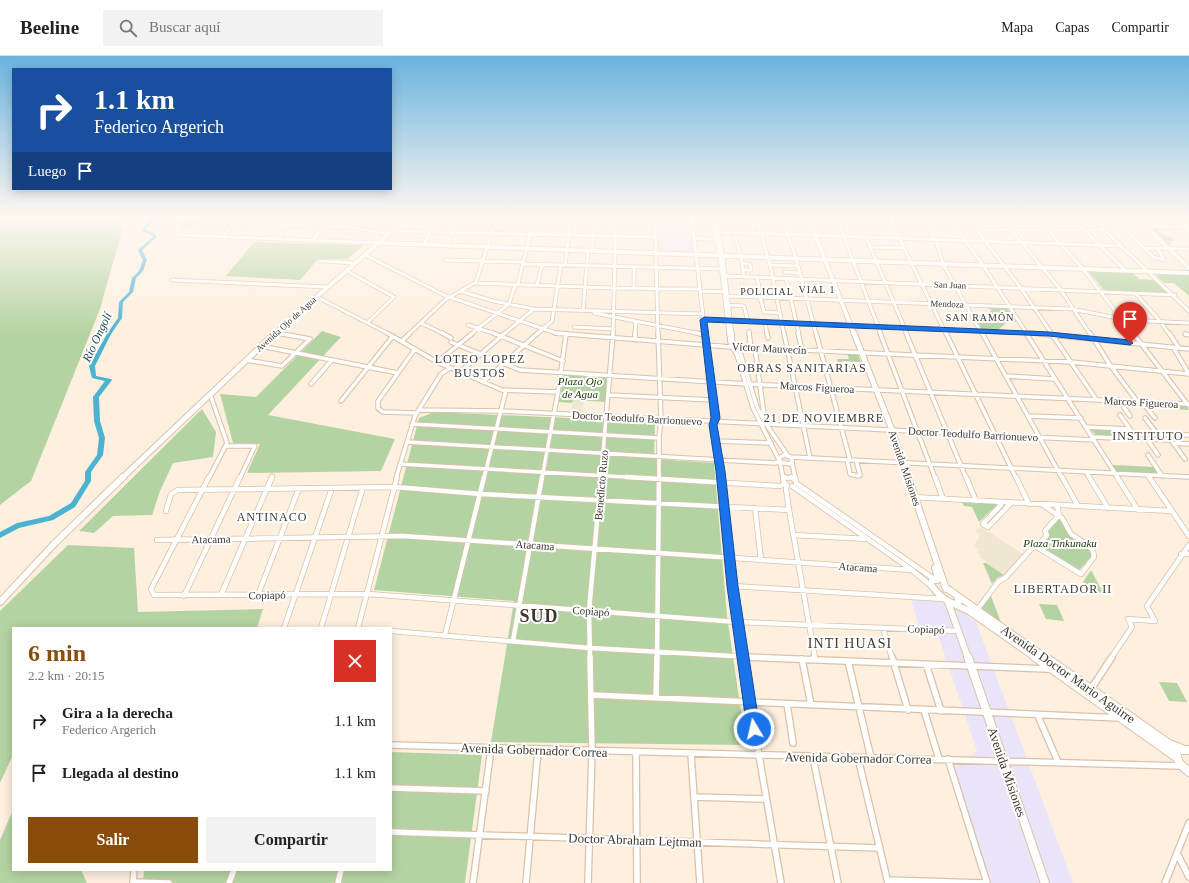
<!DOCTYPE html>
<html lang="es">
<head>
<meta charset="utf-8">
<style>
  body { margin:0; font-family:"Times New Roman",serif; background:#f2f2f2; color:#222; height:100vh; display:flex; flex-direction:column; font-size:15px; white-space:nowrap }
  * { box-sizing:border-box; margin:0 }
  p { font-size:13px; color:#767676 }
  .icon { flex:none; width:22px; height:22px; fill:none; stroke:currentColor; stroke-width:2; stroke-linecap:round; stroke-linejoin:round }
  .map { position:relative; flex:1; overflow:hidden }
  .panel { position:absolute; left:12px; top:571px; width:380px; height:244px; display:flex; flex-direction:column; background:#fff; border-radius:0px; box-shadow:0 2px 10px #0003 }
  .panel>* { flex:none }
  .banner { position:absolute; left:12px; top:12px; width:380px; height:122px; border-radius:0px; box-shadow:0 2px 10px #0003; background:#1a4fa0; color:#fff; overflow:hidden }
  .pin { position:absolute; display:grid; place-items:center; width:34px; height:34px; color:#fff; margin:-41px -17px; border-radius:50% 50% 50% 0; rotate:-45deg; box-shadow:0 0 4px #0007 }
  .pin .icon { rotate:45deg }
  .me { position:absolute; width:44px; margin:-22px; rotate:351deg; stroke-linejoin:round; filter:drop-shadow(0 0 3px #0008) }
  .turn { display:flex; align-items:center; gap:14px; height:84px; padding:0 16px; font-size:18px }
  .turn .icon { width:52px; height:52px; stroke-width:2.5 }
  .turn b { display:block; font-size:28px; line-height:34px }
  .then { display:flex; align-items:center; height:38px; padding:0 16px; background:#0003; gap:8px; font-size:15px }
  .round { display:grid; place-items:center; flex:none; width:42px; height:42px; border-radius:0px; background:#f2f2f2 }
  .head { display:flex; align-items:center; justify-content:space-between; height:68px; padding:0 16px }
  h1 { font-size:24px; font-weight:700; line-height:30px; color:#894c0d }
  .primary-button { display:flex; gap:8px; margin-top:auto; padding:8px 16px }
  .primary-button a { flex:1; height:46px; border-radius:0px; background:#894c0d; color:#fff; font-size:16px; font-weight:700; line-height:46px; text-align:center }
  .primary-button a+a { background:#f2f2f2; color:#222 }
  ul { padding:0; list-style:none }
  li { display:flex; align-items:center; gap:12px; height:52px; padding:0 16px }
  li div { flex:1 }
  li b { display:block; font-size:15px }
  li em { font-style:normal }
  header { display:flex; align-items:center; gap:24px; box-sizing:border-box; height:56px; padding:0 20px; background:#fff; border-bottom:1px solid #e0e0e0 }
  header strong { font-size:19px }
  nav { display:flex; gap:22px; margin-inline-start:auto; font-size:14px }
  .search { width:280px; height:36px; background:#f2f2f2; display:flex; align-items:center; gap:10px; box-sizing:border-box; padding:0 14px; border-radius:0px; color:#767676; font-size:15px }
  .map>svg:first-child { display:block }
</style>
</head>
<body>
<header>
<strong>Beeline</strong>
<div class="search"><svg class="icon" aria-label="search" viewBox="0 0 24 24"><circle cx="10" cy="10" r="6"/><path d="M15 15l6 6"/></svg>Buscar aquí</div>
<nav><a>Mapa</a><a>Capas</a><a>Compartir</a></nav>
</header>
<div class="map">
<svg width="1189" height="827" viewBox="0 0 1189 827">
  <rect width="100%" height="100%" fill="#feefdf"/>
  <path fill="#eae4f9" d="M657,168L690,169L693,197L658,196Z
    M911,543L939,545L960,554L976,566L1073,827H990L953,713L977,695L937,576L919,571Z"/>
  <path fill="#efe7d2" d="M573,344H584L582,357L571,356Z
    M981,471L1023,498L1004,519L986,507L987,506L979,501L980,498L977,496L979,493L974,490L976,488L975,487L979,483V478L975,475Z"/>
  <path fill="#b4d3a2" d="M0,163H115L123,171L100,253L31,425L0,449Z
    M177,163H206L187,173L181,171Z
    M1152,172L1170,173L1172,175L1158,173V174L1162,178L1168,179L1175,185H1168L1172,189L1167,188L1150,173Z
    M254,186L364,189L347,203H318L300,224L226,220Z
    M1088,215L1133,217L1139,223L1154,224L1167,237L1104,234Z
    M1154,217L1189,218V240L1174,227H1164Z
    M984,251L1007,252L1017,266L1008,265L997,275L981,274L972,258L986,259L992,254Z
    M322,275L341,281L268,359L395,383L381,415L247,417L260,388L233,387L220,338L256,341Z
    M847,296L858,298L862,310H851V313L840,312V316L827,315L826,311L839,312L837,303H849Z
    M564,318L607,321L606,346L573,344L572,347L559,346Z
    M1146,347L1186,349L1189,354L1148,352Z
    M202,353L216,376L213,401L173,407L160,435L152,459L113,460L94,477L79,475Z
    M434,356L655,366L654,403L714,407L727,560L746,689L491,686L514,545L374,534L419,362Z
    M1090,373L1129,374L1133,381L1096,379Z
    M1112,409L1155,411L1158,418L1117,416Z
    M962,445L995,447L997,449L979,466L972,451L964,450Z
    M1059,462L1061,463L1070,479L1088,491L1092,500L1079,514L1040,490L1049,480L1048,475Z
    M68,489L134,492L138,556L263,553L257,572H13V699L0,727V555Z
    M983,507H986L1004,519L997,522L992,528Z
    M1091,514L1104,539L1083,526Z
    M991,540L1002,569L981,553Z
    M1039,548L1057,549L1064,565L1046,563Z
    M1159,626L1177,627L1187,646L1169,645Z
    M391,696L482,699L465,827H143L144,814H391Z
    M13,754V814H81L87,827H0V784Z"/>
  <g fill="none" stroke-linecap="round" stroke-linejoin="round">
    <path fill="#4bb2d2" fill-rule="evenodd" d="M150,163H154V165L146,172V174L154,177L157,181L142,194L147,204L143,215L136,222L133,236L123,246L122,262L111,278L95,310L96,320L111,323L112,324L99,341L100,365L105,382L103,399L91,416V425L75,451L53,464L19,472L0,482V476L17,467L49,460L71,447L85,425V416L97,399L99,382L94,365L93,341L105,325L92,322L89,310L107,278L118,262L119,246L129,236L132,222L139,215L143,204L138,194L153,181L152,179L142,175V172L150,165Z"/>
    <g stroke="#dac1a8" stroke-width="4.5">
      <path id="minor-far3" d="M172,163L176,168L177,178L181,179L379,187
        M326,163L342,170
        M400,163L435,165
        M655,163L658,278
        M659,163L713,165
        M692,163L705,278
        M713,163L720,202L729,278
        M716,163L723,202L732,278
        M731,163L741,202L744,221
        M757,163L770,209L784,278
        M782,163L796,202L816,278
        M837,163L881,278
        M855,163L862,179L866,181L907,278
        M867,163L1096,165
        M890,163L946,278
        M924,163L936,185L943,208L982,278
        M949,163L983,209L1027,278
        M1038,163L1083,213L1133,278
        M1176,163L1189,176
        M969,164L1020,231L1052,278
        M1003,164L1060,233L1090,278
        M1075,165L1125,214
        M1095,165L1189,255
        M216,167L350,171
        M1100,168L1189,171
        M1122,169L1153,201L1164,204L1158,193
        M349,171L389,178
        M976,174H1106
        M392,175L656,181
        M715,176L1122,190
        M223,180L239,163
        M278,182L293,163
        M694,182L716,184
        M313,184L327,166L333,163
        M424,188L437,163
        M447,189L458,163
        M869,191L904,192
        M1143,192L1189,193
        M592,195L595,163
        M365,199L446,240L559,278
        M445,204L522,206
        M320,205L355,207
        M742,207L750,208L751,214H743
        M523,208L722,213
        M565,209L571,163
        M770,209L798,210
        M634,211V232
        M347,215L394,241L368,266
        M785,216L800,217
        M726,220L1175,239
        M757,221L759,232
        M786,223L788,230
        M172,224L328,231
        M475,227L613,232L700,233
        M537,229L542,209
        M742,229L744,240
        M460,235L493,245L534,253L703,258
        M700,235L726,236
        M789,235L799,278
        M1136,238L1160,265L1169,278
        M728,240L1072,253L1127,264L1189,267
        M317,241L389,278
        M760,241L764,256L780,257
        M729,249L744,250L748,266
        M583,255L588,195
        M594,257L701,278
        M704,264L1051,278
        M765,266L767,278
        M421,267L444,278
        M468,269L496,278
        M574,271L614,273
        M749,275V278
        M275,277L282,278
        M409,278L445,244L476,226L496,163
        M471,278L509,248L515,229L518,227L534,163
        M504,278L534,253
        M537,278L552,265L561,209
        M613,278L616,163
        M635,278L636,266"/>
    </g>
    <g stroke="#dac1a8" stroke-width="5.5">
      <path id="minor-far2" d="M387,277L437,306L502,334L558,336
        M442,277L451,282
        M493,277L563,305
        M555,277L731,291L1071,306L1189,318
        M658,277L661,363L659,382V422
        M696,277L705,279
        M705,277L715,362L713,369L721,422
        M729,277L730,286L737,299L753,352L779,404
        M732,277L733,287L740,296L757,351L766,368L788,400
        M749,277L751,291
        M767,277L768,282
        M784,277L810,402
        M798,277L802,294
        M816,277L850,404
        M880,277L935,422
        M906,277L966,422
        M946,277L1016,422
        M982,277L1062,422
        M1026,277L1118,422
        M1031,277L1189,293
        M1051,277L1096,343
        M1090,277L1110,309L1137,345
        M1133,277L1188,349
        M1169,277L1179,292
        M1185,278L1189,279
        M635,284V277
        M402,285L410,277
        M451,286L520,314L747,328L1189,348
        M261,290L398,317
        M1173,291L1189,318
        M755,292L765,367
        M415,293L378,345V352L383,356L416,357
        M246,304L282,310L310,283L277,277
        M437,306L473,277
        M843,307L863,308
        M460,316L505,277
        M1006,320L1054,323
        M483,326L538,277
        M311,328L331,305
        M609,339L713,344
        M1119,344L1130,360
        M341,345L393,280
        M1142,346L1155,362
        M420,354L501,355L1094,384
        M1120,359L1137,383
        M1028,360L1081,362
        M1145,362L1158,379
        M412,368L659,382
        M1086,371L1130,373
        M1156,378L1189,379
        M1092,381L1171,384L1185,403
        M1147,383L1158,399
        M716,385L771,387
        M407,386L774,407L780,406
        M1173,387L1189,388
        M226,390H255L240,422
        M1148,399L1162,420
        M791,401L1189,421
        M847,404L850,418L858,420L860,419L856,404
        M792,405L790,408L780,406L779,402L784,399L791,401L795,422
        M780,406L783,422
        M400,408L643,422
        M1086,416L1090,422
        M1148,419L1150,422
        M209,422L227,387L210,338
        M271,422L272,420
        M396,422L415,360L441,318L450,312
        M484,422L506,334
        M542,422L558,336L566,279
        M601,422L613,277
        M784,422H792"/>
    </g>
    <g stroke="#dac1a8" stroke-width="6">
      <path id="minor-far1" d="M209,421L151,533L154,539L368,538L737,566L959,575
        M626,421L780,430L785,428
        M721,421L742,602
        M783,421V424
        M785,421L783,424L786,429
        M791,421L795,424
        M795,421L796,427
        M935,421L943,443
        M966,421L976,445
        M1016,421L1029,448
        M1062,421L1078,450
        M1089,421L1108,452
        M1117,421L1138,454
        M1149,421L1189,480
        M796,427L934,523
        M787,430L786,433L789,454L815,602
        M792,430L912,514L931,530
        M912,441L1172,455
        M1000,446L1001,449L983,468L988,471L1011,447
        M755,452L761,504
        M166,455L171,438L178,434L395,431L481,438L789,454
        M793,479L868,483
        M157,484L403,480L912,514
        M1035,490L1081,518L1094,501L1093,495L1089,490L1071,478L1062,462L1043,449
        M1181,498H1189
        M733,530L944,543
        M221,539L272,421
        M258,539L299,432
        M184,540L240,421
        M977,554L998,526L1006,521L1032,492L1038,490L1047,479L1045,475L1059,459L1057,449
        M284,572L332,432
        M321,572L363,431
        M358,572L397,421
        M883,572L892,602
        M391,575L590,592L770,602
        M445,579L484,421
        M513,585L542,421
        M590,602L589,555L601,421
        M657,602L659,421
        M1111,602L1132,571L1128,563L1155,565L1147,550L1189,489"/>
    </g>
    <g stroke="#dac1a8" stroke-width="8">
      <path id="minor" d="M742,601L781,827
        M744,601L1048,613
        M814,601L815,604
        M892,601L908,654
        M802,603L811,649
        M848,605L871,702
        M926,608L941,655
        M1091,633L1112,601
        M591,639L1120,662
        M656,642L657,601
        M787,648L793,687
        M924,654L939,703
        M1038,660L1058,706
        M391,689L1181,710
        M636,697L637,827
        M691,698L700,827
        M813,701L838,827
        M858,702L888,827
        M948,703L987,827
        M391,732L486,735
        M694,741L766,743
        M391,776L880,792
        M1177,797L1189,821
        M888,824L983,827
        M133,826L169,827
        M133,827L134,814
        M229,827L234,814
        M338,827L341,814
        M473,827L491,693
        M526,827L538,694
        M588,827L592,695L590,601
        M1165,827L1189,767"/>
    </g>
    <g stroke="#dac1a8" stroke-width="5.5">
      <path id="major-far3" d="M809,163L854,278
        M1138,163L1189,212
        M379,187L1189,217
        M274,278L406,163"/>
    </g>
    <g stroke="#dac1a8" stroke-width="7">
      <path id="major-far2" d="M854,277L892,374L908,422
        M122,422L275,277"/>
    </g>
    <g stroke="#dac1a8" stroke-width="8">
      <path id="major-far1" d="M908,421L946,533
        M935,512L937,519L935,523
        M937,524H932L931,529C937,537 946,547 957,548L959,545L957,540
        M945,531L1046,602
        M0,546L54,488L123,421
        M948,546L968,602
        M956,549L969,555L1036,602"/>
    </g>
    <g stroke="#dac1a8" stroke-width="10">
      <path id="major" d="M968,601L1045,827
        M1035,601L1176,701
        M1045,601L1169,688L1182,693
        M1189,694H1179L1176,698L1179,707L1189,716"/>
    </g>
    <use href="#minor-far3" stroke="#fff" stroke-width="3"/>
    <use href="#minor-far2" stroke="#fff" stroke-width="3.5"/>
    <use href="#minor-far1" stroke="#fff" stroke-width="4.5"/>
    <use href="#minor" stroke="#fff" stroke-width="5.5"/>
    <use href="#major-far3" stroke="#fff" stroke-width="4"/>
    <use href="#major-far2" stroke="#fff" stroke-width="5"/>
    <use href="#major-far1" stroke="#fff" stroke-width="6"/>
    <use href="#major" stroke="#fff" stroke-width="8"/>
  </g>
  <linearGradient id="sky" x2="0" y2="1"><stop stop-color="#69b3df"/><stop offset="0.58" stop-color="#fff8f1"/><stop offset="1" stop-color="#fff8f1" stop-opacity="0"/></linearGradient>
  <rect width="1189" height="279" fill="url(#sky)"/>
  <path fill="#1a73e8" stroke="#114b97" d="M704,261L1049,276L1130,284L1133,287L1130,289L1049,280L707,266L720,362L717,369L725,415L738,530L760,673L758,677L754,679L749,677L747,673L727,530L716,415L709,369L711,362L700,264Z"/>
  <g text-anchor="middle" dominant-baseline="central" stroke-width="4" stroke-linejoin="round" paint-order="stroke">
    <g font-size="9" fill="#40362c" stroke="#fff">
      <text transform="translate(950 229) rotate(2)">San Juan</text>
      <text transform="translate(947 248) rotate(2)">Mendoza</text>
      <text transform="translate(286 268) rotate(-42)">Avenida Ojo de Agua</text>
    </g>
    <g font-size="10" letter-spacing="1" fill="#40362c" stroke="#fff">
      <text x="817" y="233">VIAL 1</text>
      <text x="767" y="235">POLICIAL</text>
      <text x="980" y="261">SAN RAMÓN</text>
    </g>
    <g font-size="11" fill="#40362c" stroke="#fff">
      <text transform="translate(769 292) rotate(3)">Víctor Mauvecín</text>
      <text transform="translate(817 331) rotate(3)">Marcos Figueroa</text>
      <text transform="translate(1141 346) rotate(3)">Marcos Figueroa</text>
      <text transform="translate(637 362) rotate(3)">Doctor Teodulfo Barrionuevo</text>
      <text transform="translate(973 378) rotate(3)">Doctor Teodulfo Barrionuevo</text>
      <text transform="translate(905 412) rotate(71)">Avenida Misiones</text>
      <text transform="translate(601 429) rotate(-85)">Benedicto Ruzo</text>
      <text transform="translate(211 483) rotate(-1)">Atacama</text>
      <text transform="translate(535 489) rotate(4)">Atacama</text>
      <text transform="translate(858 511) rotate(4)">Atacama</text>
      <text transform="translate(267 539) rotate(-1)">Copiapó</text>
      <text transform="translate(591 555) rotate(4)">Copiapó</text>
      <text transform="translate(926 573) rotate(2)">Copiapó</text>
    </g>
    <g font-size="11" font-style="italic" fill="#193402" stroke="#fff">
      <text x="580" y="325">Plaza Ojo<tspan x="580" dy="13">de Agua</tspan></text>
      <text x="1060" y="487">Plaza Tinkunaku</text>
    </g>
    <g font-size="12" font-style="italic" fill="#1f4b5a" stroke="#fff">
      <text transform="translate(97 281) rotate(-65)">Río Ongolí</text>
    </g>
    <g font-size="12" letter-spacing="1" fill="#40362c" stroke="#fff">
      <text x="480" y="303">LOTEO LOPEZ<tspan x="480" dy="14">BUSTOS</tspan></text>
      <text x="802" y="312">OBRAS SANITARIAS</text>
      <text x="824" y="362">21 DE NOVIEMBRE</text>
      <text x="1148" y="380">INSTITUTO</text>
      <text x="272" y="461">ANTINACO</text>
      <text x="1063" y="533">LIBERTADOR II</text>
    </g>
    <g font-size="13" fill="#40362c" stroke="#fff">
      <text transform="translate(1068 618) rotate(35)">Avenida Doctor Mario Aguirre</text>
      <text transform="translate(534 694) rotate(2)">Avenida Gobernador Correa</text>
      <text transform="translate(858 702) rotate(1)">Avenida Gobernador Correa</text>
      <text transform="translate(1007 716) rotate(71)">Avenida Misiones</text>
      <text transform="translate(635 784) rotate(2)">Doctor Abraham Lejtman</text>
    </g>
    <g font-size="14" letter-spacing="1" fill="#40362c" stroke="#fff">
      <text x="850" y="587">INTI HUASI</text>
    </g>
    <g font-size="18" font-weight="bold" letter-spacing="1" fill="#40362c" stroke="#fff">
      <text x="539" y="560">SUD</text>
    </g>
  </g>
</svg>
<div class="pin" style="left:1130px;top:287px;background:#d93025"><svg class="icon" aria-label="arrive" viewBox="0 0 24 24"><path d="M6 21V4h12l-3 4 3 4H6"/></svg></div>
<svg class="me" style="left:754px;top:673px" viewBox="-20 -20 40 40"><circle r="17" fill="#1a73e8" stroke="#fff" stroke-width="3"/><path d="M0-11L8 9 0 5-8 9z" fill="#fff"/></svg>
<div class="banner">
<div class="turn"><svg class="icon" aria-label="right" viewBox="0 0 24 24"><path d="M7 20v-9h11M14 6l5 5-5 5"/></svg><div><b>1.1 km</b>Federico Argerich</div></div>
<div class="then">Luego<svg class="icon" aria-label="arrive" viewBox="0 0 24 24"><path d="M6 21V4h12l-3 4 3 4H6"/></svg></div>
</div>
<section class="panel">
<div class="head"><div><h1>6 min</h1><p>2.2 km · 20:15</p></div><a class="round" style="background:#d93025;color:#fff"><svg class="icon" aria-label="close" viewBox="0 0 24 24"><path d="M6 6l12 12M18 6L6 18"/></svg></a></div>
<ul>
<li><svg class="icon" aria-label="right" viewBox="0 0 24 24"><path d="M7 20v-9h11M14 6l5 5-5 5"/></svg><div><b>Gira a la derecha</b><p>Federico Argerich</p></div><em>1.1 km</em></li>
<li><svg class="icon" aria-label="arrive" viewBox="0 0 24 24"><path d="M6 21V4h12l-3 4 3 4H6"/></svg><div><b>Llegada al destino</b></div><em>1.1 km</em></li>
</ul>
<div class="primary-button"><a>Salir</a><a>Compartir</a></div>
</section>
</div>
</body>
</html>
